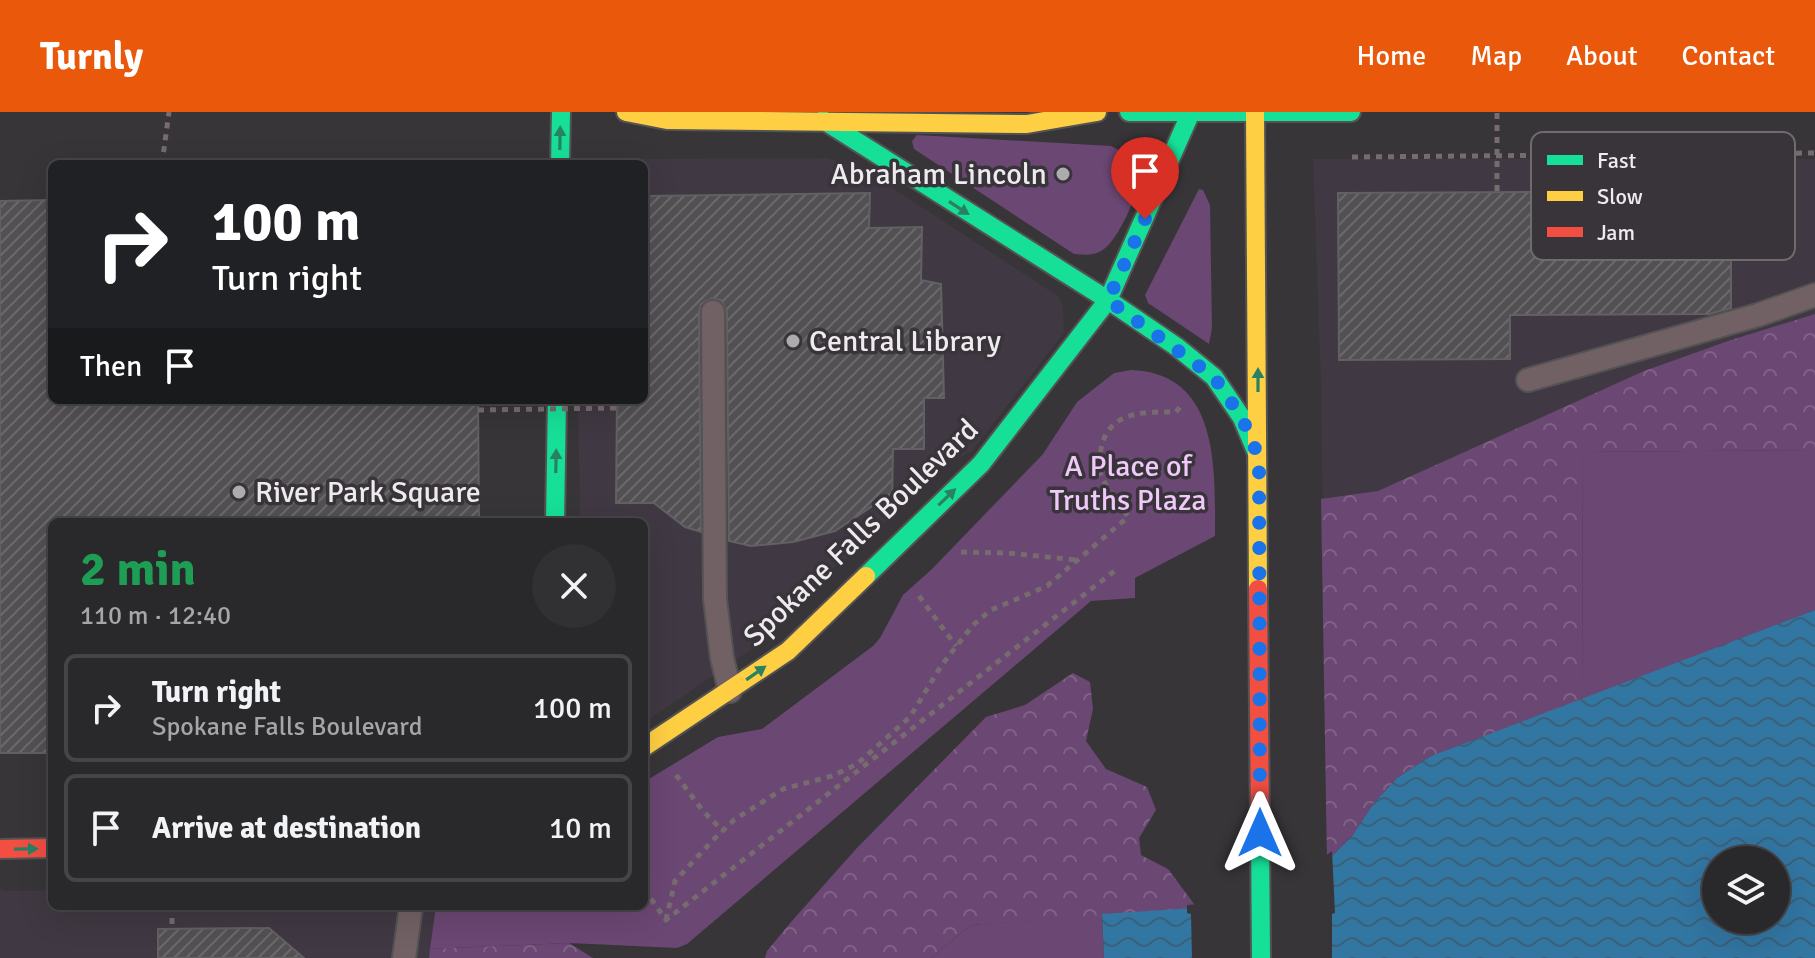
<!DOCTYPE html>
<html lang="en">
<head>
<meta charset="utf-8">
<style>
  body { margin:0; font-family:Signika,sans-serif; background:#313032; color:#f1f3f6; height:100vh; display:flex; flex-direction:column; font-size:30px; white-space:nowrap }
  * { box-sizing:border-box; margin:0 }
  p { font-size:26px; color:#a5a6a8 }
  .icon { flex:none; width:44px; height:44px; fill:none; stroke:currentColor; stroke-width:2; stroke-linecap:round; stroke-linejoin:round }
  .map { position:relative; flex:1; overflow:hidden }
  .details { position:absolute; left:48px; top:406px; width:600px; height:392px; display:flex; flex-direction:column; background:#29282a; border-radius:12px; box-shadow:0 8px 32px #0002,0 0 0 2px #454447 }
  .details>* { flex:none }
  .top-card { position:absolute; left:48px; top:48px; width:600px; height:244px; border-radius:12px; box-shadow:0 8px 32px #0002,0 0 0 2px #454447; background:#202124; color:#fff; overflow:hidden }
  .buttons { position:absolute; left:1702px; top:734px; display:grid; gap:16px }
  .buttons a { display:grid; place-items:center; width:88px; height:88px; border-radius:50%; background:#29282a; box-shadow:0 8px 32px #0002,0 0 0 2px #454447; font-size:40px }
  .pin { position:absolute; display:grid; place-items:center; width:68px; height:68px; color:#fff; margin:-82px -34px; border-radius:50% 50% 50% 0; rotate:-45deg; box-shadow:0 0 8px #0007 }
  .pin .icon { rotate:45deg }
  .me { position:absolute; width:88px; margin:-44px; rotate:0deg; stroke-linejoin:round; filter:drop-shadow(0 0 6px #0008) }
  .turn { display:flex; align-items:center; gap:28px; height:168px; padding:0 32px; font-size:36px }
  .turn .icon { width:104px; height:104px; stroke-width:2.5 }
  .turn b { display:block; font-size:56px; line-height:68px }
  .then { display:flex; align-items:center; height:76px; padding:0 32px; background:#0003; gap:16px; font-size:30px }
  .round { display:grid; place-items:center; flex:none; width:84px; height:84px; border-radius:42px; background:#313032 }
  .head { display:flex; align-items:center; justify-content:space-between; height:136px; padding:0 32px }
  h1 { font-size:48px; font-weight:700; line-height:60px; color:#1e9e55 }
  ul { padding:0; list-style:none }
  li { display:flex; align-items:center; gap:24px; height:108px; margin:0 16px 12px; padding:0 16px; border:4px solid #454447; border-radius:12px }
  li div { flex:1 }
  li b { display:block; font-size:30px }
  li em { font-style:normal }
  header { display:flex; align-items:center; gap:48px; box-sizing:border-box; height:112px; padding:0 40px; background:#ea580c; color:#fff }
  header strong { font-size:38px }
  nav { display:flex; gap:44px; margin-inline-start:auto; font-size:28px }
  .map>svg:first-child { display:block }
</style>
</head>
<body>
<header>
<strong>Turnly</strong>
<nav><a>Home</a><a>Map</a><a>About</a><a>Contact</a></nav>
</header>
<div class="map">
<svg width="1815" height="846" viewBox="0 0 1815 846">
  <defs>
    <pattern id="forest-crowns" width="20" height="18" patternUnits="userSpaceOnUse" patternTransform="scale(2)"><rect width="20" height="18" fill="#6b4773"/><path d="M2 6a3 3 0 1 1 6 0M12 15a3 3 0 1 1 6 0" fill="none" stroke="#806287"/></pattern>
    <pattern id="water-waves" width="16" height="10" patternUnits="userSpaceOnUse" patternTransform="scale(2)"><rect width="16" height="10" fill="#3276a2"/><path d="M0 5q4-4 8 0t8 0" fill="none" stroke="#3b6079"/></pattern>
    <pattern id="building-hatch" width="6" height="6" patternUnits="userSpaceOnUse" patternTransform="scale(2)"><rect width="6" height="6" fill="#525052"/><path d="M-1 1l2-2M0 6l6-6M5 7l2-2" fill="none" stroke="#6b696b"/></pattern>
  </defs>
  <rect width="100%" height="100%" fill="#373538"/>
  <path fill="#403842" d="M827,46L862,56L1058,184L1063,193L1064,221L972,339L943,354L862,433L774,505L765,528L644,611V410H580L578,288H644V52H597L610,47Z
    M1313,47H1815V338L1582,340L1583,587L1431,644L1327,749L1321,273Z
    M0,777L7,779H52V794H436V802L429,846H0Z"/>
  <path fill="#6b4773" d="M917,23L1111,34C1123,40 1133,46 1138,59C1143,75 1118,128 1104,137C1095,144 1085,143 1074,142L914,37L912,29Z
    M1199,77L1203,78L1210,93L1212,216L1209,232L1148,191L1145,183Z
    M1131,258C1221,261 1215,360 1215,424L1135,466V486L1091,489L687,832L677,836L569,831L430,837L436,794H644V670L718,625L762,617L873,534L880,526L903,483L932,457L1043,342L1077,290L1114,261Z
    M1815,338V498L1583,587L1582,340Z
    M1102,802L1104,846H931L971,813Z"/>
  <path fill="url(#forest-crowns)" d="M1815,202V338L1582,340L1583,587L1431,644L1397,666L1374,691L1352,724L1327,749L1321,387L1378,379L1644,259L1731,228Z
    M1073,561L1090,570L1093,597L1086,629L1106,657L1147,675L1156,698L1139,726L1141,743L1168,757L1197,796L971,813L931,846H765L767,839L791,810L856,737L986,605L1025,593Z
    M569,831L593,846H429L430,837Z"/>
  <path fill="url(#water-waves)" fill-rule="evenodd" d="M1815,498V846H1104L1102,802L1240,793L1303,766L1327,749L1352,724L1374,691L1397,666L1431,644ZM1716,748H1776V808H1716Z"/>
  <path fill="#373538" d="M1332,739L1335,801L1332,802V846H1192L1191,802L1187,801V793L1239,789L1301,763Z"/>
  <path fill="url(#building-hatch)" stroke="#626062" stroke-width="2" d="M1731,79V196L1709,202L1510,203V247L1339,248L1338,81Z
    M870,81L869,116L922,115L921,168L941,172L944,286H924V337H893L892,389L874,393L835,419L793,430L751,434L729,429L727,200L721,188L712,186L701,192L699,200L701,420L685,415L654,391H616L617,288H644V84Z
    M52,88V288H478L479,410H52V641H0V89Z
    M269,816L304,846H158V817Z"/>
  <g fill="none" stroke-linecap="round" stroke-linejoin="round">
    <g stroke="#545354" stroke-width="26">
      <path id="lane" d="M713,200L715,487L722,546L730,579
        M1528,268L1758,203L1815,183
        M404,846L411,794"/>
    </g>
    <g stroke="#545354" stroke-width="22">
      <path id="fast" d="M1129,0H1351
        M823,8L1108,188L1177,235L1214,265L1242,306L1256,339
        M560,52L561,0
        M555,410L557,288
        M866,464L981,352L1108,188L1191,0
        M1260,720L1261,846"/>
    </g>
    <g stroke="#545354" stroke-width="22">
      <path id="slow" d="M626,0L667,8L1027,12L1097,0
        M1255,0L1258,477
        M644,635L788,539L866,464"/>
    </g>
    <g stroke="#545354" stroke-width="22">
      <path id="jam" d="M1258,477L1260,720
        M0,737L52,736"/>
    </g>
    <path stroke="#766b6e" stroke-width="5" stroke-dasharray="6 6" stroke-linecap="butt" d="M1352,45L1815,41
      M162,52L169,0
      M961,440L1008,441L1077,448
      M919,484L956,534
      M676,663L703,699L723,719
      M644,777L666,808L1117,457
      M172,794V817
      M666,808L675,769L713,728L734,708L783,677L832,664L857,652L910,605L941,554L973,513L991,498L1047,474L1128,405C1120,392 1107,378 1101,363C1097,354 1100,342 1102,332C1112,298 1147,300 1176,300L1183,291"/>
    <use href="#lane" stroke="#726164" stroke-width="22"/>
    <use href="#fast" stroke="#16e098" stroke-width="18"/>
    <use href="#slow" stroke="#ffcf43" stroke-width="18"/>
    <use href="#jam" stroke="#f24e42" stroke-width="18"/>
    <path stroke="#766b6e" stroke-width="5" stroke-dasharray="6 6" stroke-linecap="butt" d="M1497,79V0
      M478,298L616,296"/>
  </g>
  <defs><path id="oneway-solid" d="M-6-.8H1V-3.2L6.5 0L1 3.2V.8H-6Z" transform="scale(2)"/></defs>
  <g fill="#298164">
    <use href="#oneway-solid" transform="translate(560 26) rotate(-89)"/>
    <use href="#oneway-solid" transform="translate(959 96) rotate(33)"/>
    <use href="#oneway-solid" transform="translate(1258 268) rotate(-90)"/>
    <use href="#oneway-solid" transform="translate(556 349) rotate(-89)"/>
    <use href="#oneway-solid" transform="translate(947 385) rotate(-44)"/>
    <use href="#oneway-solid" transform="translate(756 561) rotate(-35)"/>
    <use href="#oneway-solid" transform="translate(26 737) rotate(-1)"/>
  </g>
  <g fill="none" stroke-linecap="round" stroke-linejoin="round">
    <path stroke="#1a73e8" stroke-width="14" stroke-dasharray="0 25.2" d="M1145,107L1108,188L1214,265L1242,306L1259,346L1260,721"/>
  </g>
  <g fill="#aeabae" stroke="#383439" stroke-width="3">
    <circle cx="1063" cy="62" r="8"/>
    <circle cx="793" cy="229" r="8"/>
    <circle cx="239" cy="380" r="8"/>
  </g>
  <g text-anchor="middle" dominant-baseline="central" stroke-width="7" stroke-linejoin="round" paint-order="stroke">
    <g font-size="30" fill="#eeebee" stroke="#383439" text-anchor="start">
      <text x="1047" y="62" text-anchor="end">Abraham Lincoln</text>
      <text x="809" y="229">Central Library</text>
      <text x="255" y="380">River Park Square</text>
    </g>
    <g font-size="30" fill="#f1c8fa" stroke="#383439">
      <text x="1128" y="354">A Place of<tspan x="1128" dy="34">Truths Plaza</tspan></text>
    </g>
    <g font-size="30" fill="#eeebee" stroke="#383439">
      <text transform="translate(861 421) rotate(-44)">Spokane Falls Boulevard</text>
    </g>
  </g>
  <rect x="1531" y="20" width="264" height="128" rx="12" fill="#383439" stroke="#6f6b6f" stroke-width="2"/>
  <rect x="1547" y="43" width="36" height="10" fill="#16e098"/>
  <rect x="1547" y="79" width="36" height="10" fill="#ffcf43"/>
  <rect x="1547" y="115" width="36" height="10" fill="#f24e42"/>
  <g font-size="22" fill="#eeebee">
    <text x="1597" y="56">Fast</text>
    <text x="1597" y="92">Slow</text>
    <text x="1597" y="128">Jam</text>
  </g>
</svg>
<div class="buttons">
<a><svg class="icon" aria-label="layers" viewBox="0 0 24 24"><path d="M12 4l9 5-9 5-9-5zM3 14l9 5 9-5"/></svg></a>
</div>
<div class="pin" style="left:1145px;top:107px;background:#d93025"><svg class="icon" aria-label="arrive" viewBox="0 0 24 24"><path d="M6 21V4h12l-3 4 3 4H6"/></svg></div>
<svg class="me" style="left:1260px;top:721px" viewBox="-20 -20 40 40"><path d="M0-17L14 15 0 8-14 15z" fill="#1a73e8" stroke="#fff" stroke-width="4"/></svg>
<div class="top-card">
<div class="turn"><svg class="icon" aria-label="right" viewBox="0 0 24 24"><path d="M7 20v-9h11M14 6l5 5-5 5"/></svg><div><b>100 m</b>Turn right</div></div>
<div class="then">Then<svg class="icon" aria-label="arrive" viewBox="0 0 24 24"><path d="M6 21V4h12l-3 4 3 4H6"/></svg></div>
</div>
<section class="details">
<div class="head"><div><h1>2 min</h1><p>110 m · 12:40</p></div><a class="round"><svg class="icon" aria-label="close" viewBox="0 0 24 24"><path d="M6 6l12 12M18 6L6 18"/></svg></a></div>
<ul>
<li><svg class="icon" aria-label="right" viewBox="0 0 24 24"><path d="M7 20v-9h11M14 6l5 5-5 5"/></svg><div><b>Turn right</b><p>Spokane Falls Boulevard</p></div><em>100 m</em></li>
<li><svg class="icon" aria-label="arrive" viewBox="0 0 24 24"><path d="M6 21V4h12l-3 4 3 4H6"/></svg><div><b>Arrive at destination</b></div><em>10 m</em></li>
</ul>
</section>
</div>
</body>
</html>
